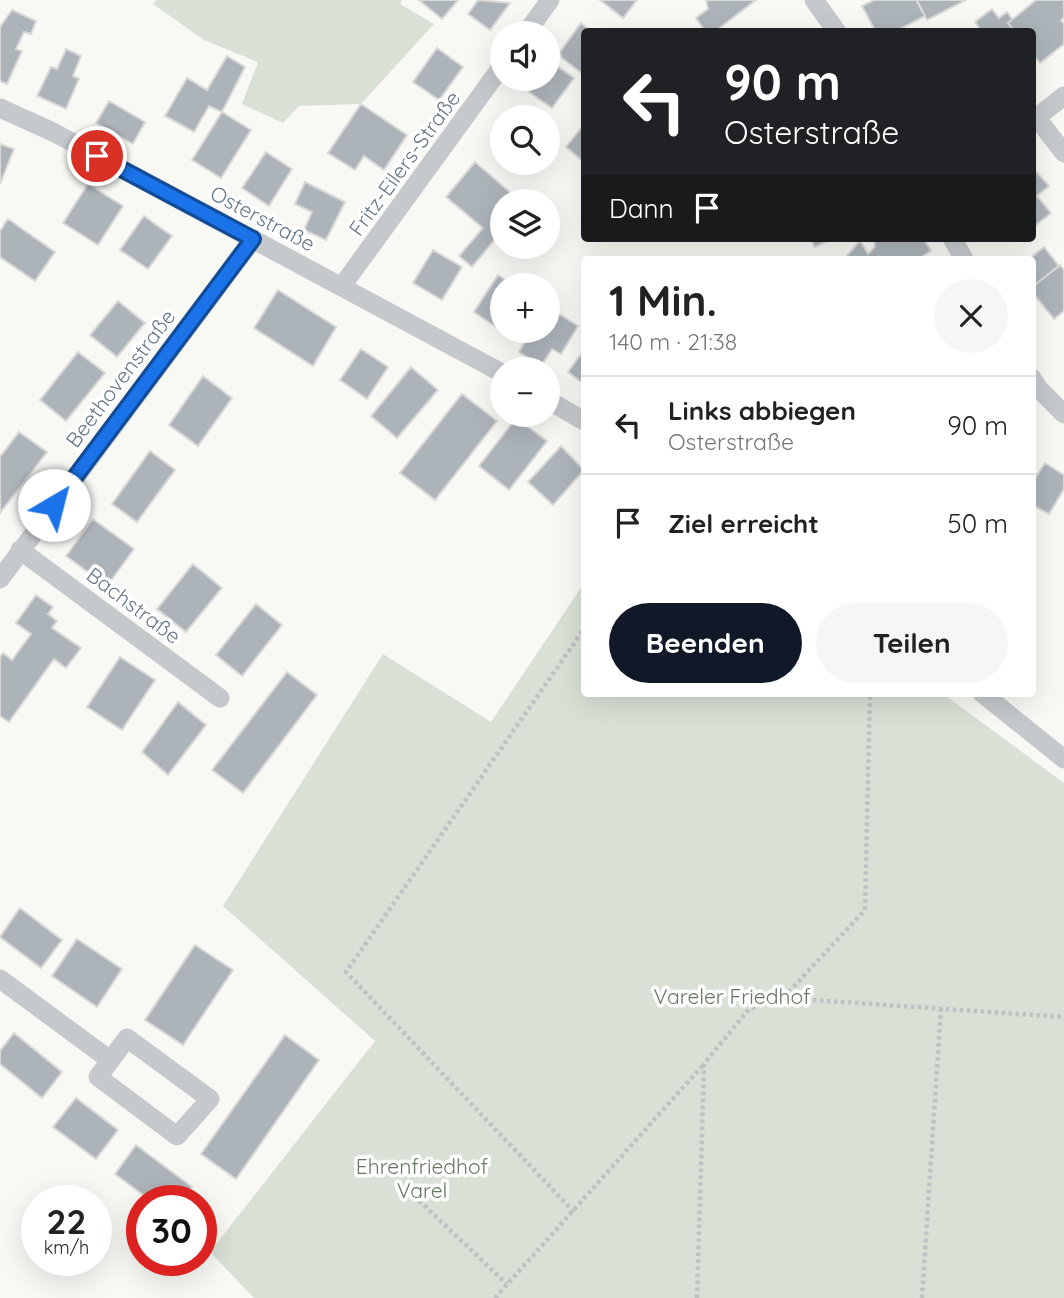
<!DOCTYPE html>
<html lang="de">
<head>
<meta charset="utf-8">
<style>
  body { margin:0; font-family:Quicksand,sans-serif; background:#f6f6f6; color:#222; height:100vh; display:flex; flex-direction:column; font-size:26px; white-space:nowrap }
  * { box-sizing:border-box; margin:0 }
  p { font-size:23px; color:#767676 }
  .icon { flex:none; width:38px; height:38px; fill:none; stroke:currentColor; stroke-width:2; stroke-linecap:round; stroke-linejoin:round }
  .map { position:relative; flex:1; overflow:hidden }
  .side { position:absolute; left:581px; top:256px; width:455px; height:441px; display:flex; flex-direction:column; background:#fff; border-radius:7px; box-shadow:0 7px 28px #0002 }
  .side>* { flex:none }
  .top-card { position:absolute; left:581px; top:28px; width:455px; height:214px; border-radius:7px; box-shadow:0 7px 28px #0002; background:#202124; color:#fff; overflow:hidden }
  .controls { position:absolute; left:490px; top:21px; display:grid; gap:14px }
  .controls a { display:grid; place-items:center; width:70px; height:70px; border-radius:50%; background:#fff; box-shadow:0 7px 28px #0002; font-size:35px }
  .speed { position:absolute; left:21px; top:1185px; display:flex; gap:14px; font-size:35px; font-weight:700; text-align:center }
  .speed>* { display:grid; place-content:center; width:91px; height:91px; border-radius:50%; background:#fff; box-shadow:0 7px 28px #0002; line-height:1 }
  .speed small { font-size:18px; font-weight:400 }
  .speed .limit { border:10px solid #d22; background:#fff; color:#111 }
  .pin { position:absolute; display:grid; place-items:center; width:60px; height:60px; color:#fff; margin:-30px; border:4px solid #fff; border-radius:50%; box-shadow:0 2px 7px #0007 }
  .me { position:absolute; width:77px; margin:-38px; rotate:37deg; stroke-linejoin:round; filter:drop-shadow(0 0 5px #0008) }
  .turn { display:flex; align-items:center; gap:24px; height:147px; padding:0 28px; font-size:32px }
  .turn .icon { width:91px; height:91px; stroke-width:2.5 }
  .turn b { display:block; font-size:49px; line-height:60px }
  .then { display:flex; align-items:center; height:66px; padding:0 28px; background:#0003; gap:14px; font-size:26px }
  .round { display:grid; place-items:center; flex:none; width:74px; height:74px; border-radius:37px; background:#f6f6f6 }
  .summary { display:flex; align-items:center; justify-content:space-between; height:119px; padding:0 28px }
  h1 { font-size:42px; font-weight:700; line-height:52px }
  .cta { display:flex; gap:14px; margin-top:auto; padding:14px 28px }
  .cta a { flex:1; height:80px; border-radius:42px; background:#111827; color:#fff; font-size:28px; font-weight:700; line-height:80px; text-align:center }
  .cta a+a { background:#f6f6f6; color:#222 }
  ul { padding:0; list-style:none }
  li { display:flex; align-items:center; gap:21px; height:98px; padding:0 28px; border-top:2px solid #e0e0e0 }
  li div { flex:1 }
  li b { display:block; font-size:26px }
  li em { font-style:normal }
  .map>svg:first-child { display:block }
</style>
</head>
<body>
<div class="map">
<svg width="1064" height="1298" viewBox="0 0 1064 1298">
  <rect width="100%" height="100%" fill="#f8f8f5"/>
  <path fill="#d9e0d6" d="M156,0H402L400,4L434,24L361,104L299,106L283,123L242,104L258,62L204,40L153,4Z
    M584,583V693H942L1064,783V1298H254L210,1252L375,1041L223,906L383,654L491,722Z"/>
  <path fill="#acb4ba" stroke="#d9d9d7" stroke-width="2" d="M419,0H458L442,19Z
    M478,0L510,3L490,30L468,14Z
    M600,0H637L623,18Z
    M706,0H756L714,32H706L696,18L708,9Z
    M874,0H916L925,16L894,32H876L862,6Z
    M917,0H966L927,20Z
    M1036,0H1064V18L1061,20L1064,24V44L1040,63L1032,53V32H1015L1008,23Z
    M992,9L999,18L1007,12L1012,19L1008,23L1015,32H982L975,22Z
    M12,10L36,21L31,34L24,32L16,49L22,51L7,84L0,81V27Z
    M581,23L592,32H584V75L562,58L560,52Z
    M437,48L463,67L439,100L413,82Z
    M66,49L81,56L73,76L79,79L66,109L37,96L51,67L57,69Z
    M227,56L245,67L222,112L209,106L194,132L165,116L187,78L207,90Z
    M551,62L574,78L552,108L529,92L539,79H548V67Z
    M109,101L145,122L133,144L96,123Z
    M361,104L407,135L384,170L364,156L355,170L328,153Z
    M523,108L534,117H515Z
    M222,112L251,130L221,178L192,160Z
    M581,128L584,131V162L566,147Z
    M0,144L14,149L0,184Z
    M266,152L292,169L269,206L242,188Z
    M475,162L512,194L502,201L495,214L502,220V231L472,267L459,256L483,228L446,197Z
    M1032,167L1049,186L1037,196L1051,213L1032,228Z
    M305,182L345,202L326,240L304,230L312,212L295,204Z
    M88,184L123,206L98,245L63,223Z
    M144,216L172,236L148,269L120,250Z
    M8,219L55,252L35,281L0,257V231Z
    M810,238H833L815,247Z
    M874,238H923L931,251L918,259H844L860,241L868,254L875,247Z
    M1044,247L1059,266L1032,287V259H1029Z
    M433,250L462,267L442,300L413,283Z
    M1060,265L1064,270V311L1054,319L1032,292V287Z
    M498,275L513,285H502V324L499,329L474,312Z
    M278,290L336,327L313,366L254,328Z
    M118,301L145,323L117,357L90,335Z
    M548,307L578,326L561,354L552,349L541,366L519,352L531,331H548Z
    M361,349L388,367L367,399L340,380Z
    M584,350V384L568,372Z
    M78,352L105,373L66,421L40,400Z
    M411,367L438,390L397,438L371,416Z
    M203,376L232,398L198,446L169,425Z
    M462,394L497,421L435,500L400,473Z
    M516,418L547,441L509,490L479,466Z
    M19,432L47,452L0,513V457Z
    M561,446L584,470L553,505L528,482Z
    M150,451L175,470L137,522L112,504Z
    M1045,463L1064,475V489L1049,514L1032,505V483Z
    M93,519L134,549L107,586L66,556Z
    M193,564L222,588L186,632L157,609Z
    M36,595L53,607L48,614L57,621L52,628L81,648L66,668L54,659L9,722L0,716V657L3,653L12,660L31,634L16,623Z
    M256,604L282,625L242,676L216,655Z
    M120,657L155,680L122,730L87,707Z
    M287,672L317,695L243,793L212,770Z
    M178,702L206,725L168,775L142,752Z
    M20,908L62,940L41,968L0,937Z
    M77,939L122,969L97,1007L52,976Z
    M195,945L233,970L183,1045L145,1020Z
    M14,1033L62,1072L42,1098L0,1064V1051Z
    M285,1035L319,1060L236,1179L201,1154Z
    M76,1098L118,1130L96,1159L53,1127Z
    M136,1145L192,1187L183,1200H150L115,1174Z"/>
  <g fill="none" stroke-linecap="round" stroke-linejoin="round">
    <path stroke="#bfc1c3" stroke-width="4.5" stroke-dasharray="3.5 3.5" stroke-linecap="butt" d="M784,997L865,910L870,693
      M409,1191L507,1284
      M574,1212L346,972L584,629
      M495,1298L704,1064
      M697,1298L704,1064L749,1009L783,998L1064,1017
      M922,1298L941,1008"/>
    <path stroke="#c5c9cc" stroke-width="19" d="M814,0L837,32
      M526,33L550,0
      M0,108L53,132L502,373
      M1037,118L1064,153
      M1032,121L1064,96
      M952,238L964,259
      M342,286L502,66
      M1032,378L1039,389L1064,414
      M548,400L584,421
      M20,550L220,698
      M0,579L253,239
      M982,693L1064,759
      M0,979L110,1060
      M127,1038L210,1099L177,1136L98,1077Z"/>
  </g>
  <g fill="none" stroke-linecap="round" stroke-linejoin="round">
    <g stroke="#114b97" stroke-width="18">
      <path id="route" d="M54,505L253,239L97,156"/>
    </g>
    <use href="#route" stroke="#1a73e8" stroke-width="12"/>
  </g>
  <g text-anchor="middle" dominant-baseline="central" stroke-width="7" stroke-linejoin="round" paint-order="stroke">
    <g font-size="21" fill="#667787" stroke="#fff">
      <text transform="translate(404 163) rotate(-54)">Fritz-Eilers-Straße</text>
      <text transform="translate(263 218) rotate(28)">Osterstraße</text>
      <text transform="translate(120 378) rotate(-53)">Beethovenstraße</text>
      <text transform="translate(134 605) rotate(37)">Bachstraße</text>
    </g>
    <g font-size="21" fill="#657961" stroke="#fff">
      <text x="732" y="996">Vareler Friedhof</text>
      <text x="422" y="1166">Ehrenfriedhof<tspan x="422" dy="24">Varel</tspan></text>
    </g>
  </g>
</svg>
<div class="controls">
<a><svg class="icon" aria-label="sound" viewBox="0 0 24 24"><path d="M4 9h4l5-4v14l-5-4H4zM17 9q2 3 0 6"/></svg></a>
<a><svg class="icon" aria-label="search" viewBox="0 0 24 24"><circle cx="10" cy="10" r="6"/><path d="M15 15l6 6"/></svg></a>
<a><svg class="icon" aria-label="layers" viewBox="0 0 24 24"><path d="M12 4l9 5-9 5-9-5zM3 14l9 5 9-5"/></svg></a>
<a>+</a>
<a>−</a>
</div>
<div class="speed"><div>22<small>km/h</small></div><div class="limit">30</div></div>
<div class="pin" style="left:97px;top:156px;background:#d93025"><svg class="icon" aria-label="arrive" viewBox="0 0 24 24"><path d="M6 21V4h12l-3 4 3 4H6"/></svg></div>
<svg class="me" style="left:54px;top:505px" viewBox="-20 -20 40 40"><circle r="19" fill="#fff"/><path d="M0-13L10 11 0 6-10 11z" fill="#1a73e8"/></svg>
<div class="top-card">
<div class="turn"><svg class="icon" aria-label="left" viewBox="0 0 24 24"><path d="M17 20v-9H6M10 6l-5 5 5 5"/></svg><div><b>90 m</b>Osterstraße</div></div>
<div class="then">Dann<svg class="icon" aria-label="arrive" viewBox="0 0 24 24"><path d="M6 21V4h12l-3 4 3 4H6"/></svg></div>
</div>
<section class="side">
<div class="summary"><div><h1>1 Min.</h1><p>140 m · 21:38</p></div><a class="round"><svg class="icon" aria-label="close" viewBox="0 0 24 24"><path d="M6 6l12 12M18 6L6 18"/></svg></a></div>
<ul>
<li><svg class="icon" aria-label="left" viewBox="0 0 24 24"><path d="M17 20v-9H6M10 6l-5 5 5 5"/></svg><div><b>Links abbiegen</b><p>Osterstraße</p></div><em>90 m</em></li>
<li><svg class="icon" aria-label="arrive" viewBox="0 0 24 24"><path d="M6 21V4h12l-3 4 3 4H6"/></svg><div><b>Ziel erreicht</b></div><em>50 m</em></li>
</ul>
<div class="cta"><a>Beenden</a><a>Teilen</a></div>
</section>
</div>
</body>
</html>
